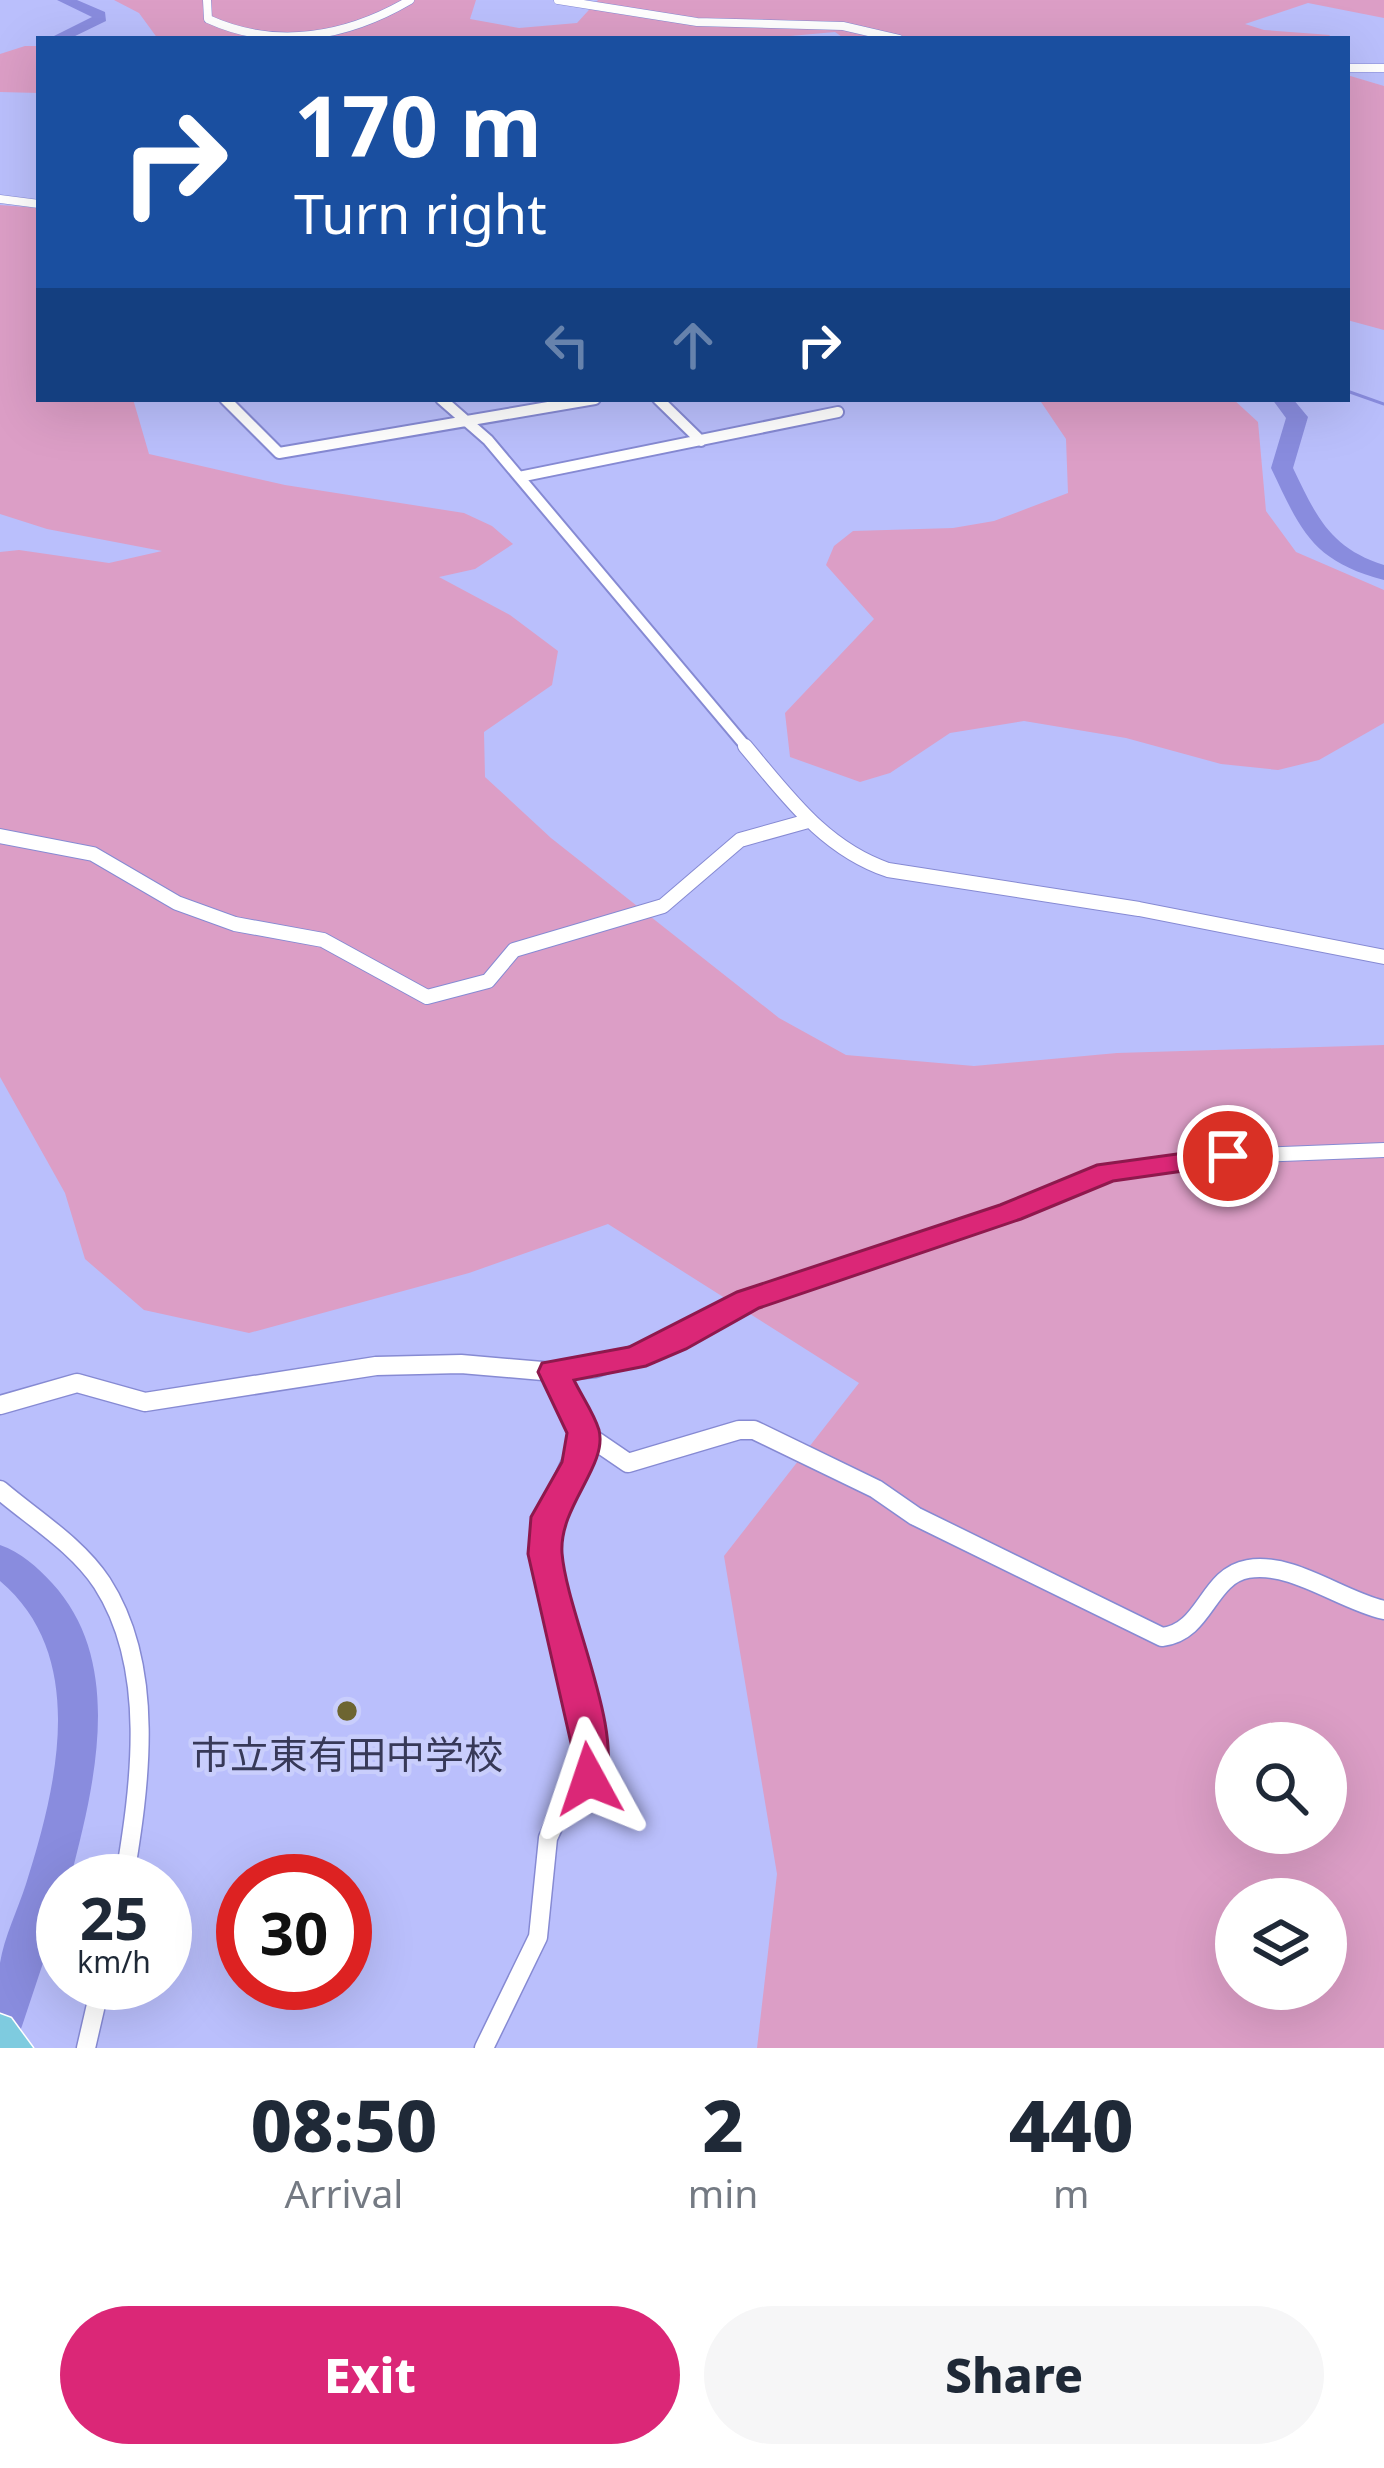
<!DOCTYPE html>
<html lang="en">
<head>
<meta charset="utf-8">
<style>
  body { margin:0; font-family:"Noto Sans","Noto Sans JP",sans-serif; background:#f6f6f7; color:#1f2937; height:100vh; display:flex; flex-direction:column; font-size:45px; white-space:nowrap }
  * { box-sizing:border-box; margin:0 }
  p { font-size:39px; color:#747a83 }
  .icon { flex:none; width:66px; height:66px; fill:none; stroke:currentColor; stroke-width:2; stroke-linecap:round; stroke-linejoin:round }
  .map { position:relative; height:2048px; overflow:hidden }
  .side { display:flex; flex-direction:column; background:#fff; flex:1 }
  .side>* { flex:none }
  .hud { position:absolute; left:36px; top:36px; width:1314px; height:366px; border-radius:0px; box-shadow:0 12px 48px #0002; background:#1a4fa0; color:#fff; overflow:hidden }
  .controls { position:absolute; left:1215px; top:1722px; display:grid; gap:24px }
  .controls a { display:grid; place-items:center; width:132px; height:132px; border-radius:50%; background:#fff; box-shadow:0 12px 48px #0002; font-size:60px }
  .speed { position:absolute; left:36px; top:1854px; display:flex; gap:24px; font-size:60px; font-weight:700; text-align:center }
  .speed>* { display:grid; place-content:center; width:156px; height:156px; border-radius:50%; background:#fff; box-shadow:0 12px 48px #0002; line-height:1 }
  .speed small { font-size:30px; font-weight:400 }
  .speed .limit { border:18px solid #d22; background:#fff; color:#111 }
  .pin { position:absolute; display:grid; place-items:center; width:102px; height:102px; color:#fff; margin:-51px; border:6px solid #fff; border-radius:50%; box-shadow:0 3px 12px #0007 }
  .me { position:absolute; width:132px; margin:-66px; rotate:355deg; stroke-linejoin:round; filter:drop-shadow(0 0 9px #0008) }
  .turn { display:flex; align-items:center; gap:42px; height:252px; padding:0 60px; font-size:54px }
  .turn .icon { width:156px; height:156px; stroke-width:2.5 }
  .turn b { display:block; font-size:84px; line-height:102px }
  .lanes { display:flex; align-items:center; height:114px; padding:0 60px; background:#0003; justify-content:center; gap:60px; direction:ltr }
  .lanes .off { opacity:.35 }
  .eta { display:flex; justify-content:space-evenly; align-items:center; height:204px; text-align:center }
  .eta b { font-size:72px; font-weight:800; line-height:84px }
  .cta { display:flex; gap:24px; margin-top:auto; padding:24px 60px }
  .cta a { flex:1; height:138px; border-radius:72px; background:#db2777; color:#fff; font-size:48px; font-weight:800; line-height:138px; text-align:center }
  .cta a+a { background:#f6f6f7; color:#1f2937 }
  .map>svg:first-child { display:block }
</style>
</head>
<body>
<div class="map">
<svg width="1384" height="2048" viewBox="0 0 1384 2048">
  <rect width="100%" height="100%" fill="#babffc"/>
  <path fill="#dc9ec6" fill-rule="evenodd" d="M114,0H476L470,19L519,28L577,23L598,0H1384V18L1308,3L1245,24L1264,30L1330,35L1327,39H845L835,32L757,39H158L139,13Z
    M25,46H39V93L0,92V54Z
    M1347,75L1384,86V330L1347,320Z
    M0,205L39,208V399H133L149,454L285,485L464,513L492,526L513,544L475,569L439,577L510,615L558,651L552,685L484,732L485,777L551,838L779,1018L846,1055L974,1066L1117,1053L1384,1045V2048H757L777,1874L724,1556L859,1383L608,1224L469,1273L249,1333L144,1310L85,1259L65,1193L0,1077V552L19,550L109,563L162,551L47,529L0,514ZM1236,1743H1326V1833H1236ZM1236,1899H1326V1989H1236Z
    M1039,399H1233L1258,422L1266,511L1296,552L1384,590V723L1319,760L1278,770L1221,764L1126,738L1024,721L950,733L890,773L860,782L790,757L785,713L874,619L826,565L834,546L853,531L953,528L994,521L1068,493L1066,439Z"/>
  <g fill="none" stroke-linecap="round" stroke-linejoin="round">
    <path stroke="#898cde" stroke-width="3" d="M1347,391L1384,404"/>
    <path fill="#898cde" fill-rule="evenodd" d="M57,0H77L105,12L106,21L69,39H48L92,17Z
      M1272,399H1293L1308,417L1293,468C1316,516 1330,548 1384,565V580C1312,561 1301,531 1271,468L1286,418Z
      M0,1545C21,1552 37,1567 52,1583C125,1662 95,1783 71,1876L70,1881H63V1903L22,2026L16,2041L0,2047C0,2020 0,1989 0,1963C4,1937 18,1909 26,1884C57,1786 89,1656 0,1581Z"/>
    <g stroke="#868ad3" stroke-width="9">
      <path id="street-far3" d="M207,0L208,19C276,50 347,37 410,0
        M558,0L697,22L843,26L899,39
        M1347,68H1384
        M0,199L39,204"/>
    </g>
    <g stroke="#868ad3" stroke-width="14">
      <path id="street-far2" d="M225,399L279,453L595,399
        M441,399L488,440L748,749
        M658,399L701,441
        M519,477L838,412"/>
    </g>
    <g stroke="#868ad3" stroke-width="16">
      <path id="street-far1" d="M745,746C788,797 824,848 888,870L1139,909L1384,957
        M0,836L93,854L177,903L235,924L323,940L427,997L488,981L514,950L663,906L740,840L808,821
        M730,1310L1010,1212L1107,1172L1229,1156L1384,1150"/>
    </g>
    <g stroke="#868ad3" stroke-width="21">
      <path id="street" d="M554,1372L584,1433L628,1463L739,1430H754L876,1489L915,1516L1162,1637C1206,1632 1207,1576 1248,1569C1292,1561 1342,1601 1384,1610
        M0,1405L77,1383L145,1402L376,1366L461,1364L554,1372L595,1368L675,1341L736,1307
        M0,1490C34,1519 77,1545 102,1583C157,1668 140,1787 124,1881
        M86,2048L101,1983
        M484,2048L538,1937L548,1838L561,1810L589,1779L592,1752L560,1633L546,1541L551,1506L584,1433"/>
    </g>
    <g stroke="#fff" stroke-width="3">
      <path id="primary" d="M0,2014L11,2018L33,2048H0Z"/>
    </g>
    <use href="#street-far3" stroke="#fff" stroke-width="8"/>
    <use href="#street-far2" stroke="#fff" stroke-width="10"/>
    <use href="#street-far1" stroke="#fff" stroke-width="14"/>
    <use href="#street" stroke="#fff" stroke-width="18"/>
    <use href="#primary" fill="#7ecbdf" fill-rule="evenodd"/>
  </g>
  <path fill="#db2777" stroke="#8e194d" stroke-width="3" d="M1228,1147L1239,1149L1243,1156L1239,1163L1113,1181L1021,1219L759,1308L686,1349L646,1366L574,1380C581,1395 594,1413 599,1430C608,1466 559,1506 562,1553C567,1615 628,1737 602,1790L589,1794L575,1790L570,1779L573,1752L528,1554L531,1517L562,1462L567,1433L538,1372L542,1363L629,1347L737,1292L1000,1205L1097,1165Z"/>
  <circle fill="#6d6531" stroke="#c9cefc" stroke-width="4.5" cx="347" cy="1711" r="12"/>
  <g text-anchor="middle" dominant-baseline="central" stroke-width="9" stroke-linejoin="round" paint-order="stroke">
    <g font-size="39" fill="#373958" stroke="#c9cefc">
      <text x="347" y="1753">市立東有田中学校</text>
    </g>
  </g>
</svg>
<div class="controls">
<a><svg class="icon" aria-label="search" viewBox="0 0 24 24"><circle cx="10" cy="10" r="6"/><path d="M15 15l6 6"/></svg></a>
<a><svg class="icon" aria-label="layers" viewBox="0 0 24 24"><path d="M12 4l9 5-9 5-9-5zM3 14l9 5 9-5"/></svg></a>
</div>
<div class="speed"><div>25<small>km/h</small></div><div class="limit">30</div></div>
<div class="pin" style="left:1228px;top:1156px;background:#d93025"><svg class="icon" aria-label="arrive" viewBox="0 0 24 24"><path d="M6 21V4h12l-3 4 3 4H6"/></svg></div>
<svg class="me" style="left:589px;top:1779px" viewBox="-20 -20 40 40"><path d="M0-17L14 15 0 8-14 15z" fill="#db2777" stroke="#fff" stroke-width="4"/></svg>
<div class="hud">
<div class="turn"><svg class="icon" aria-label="right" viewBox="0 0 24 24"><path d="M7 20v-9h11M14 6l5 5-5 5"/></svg><div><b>170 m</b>Turn right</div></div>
<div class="lanes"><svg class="icon off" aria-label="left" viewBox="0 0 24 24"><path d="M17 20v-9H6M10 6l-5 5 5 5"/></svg><svg class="icon off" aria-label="ahead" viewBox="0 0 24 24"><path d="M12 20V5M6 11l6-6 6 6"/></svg><svg class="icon" aria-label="right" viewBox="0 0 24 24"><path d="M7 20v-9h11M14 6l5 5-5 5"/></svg></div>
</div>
</div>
<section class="side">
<div class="eta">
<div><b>08:50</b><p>Arrival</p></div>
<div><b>2</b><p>min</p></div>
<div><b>440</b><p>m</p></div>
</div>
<div class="cta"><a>Exit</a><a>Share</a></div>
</section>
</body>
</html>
